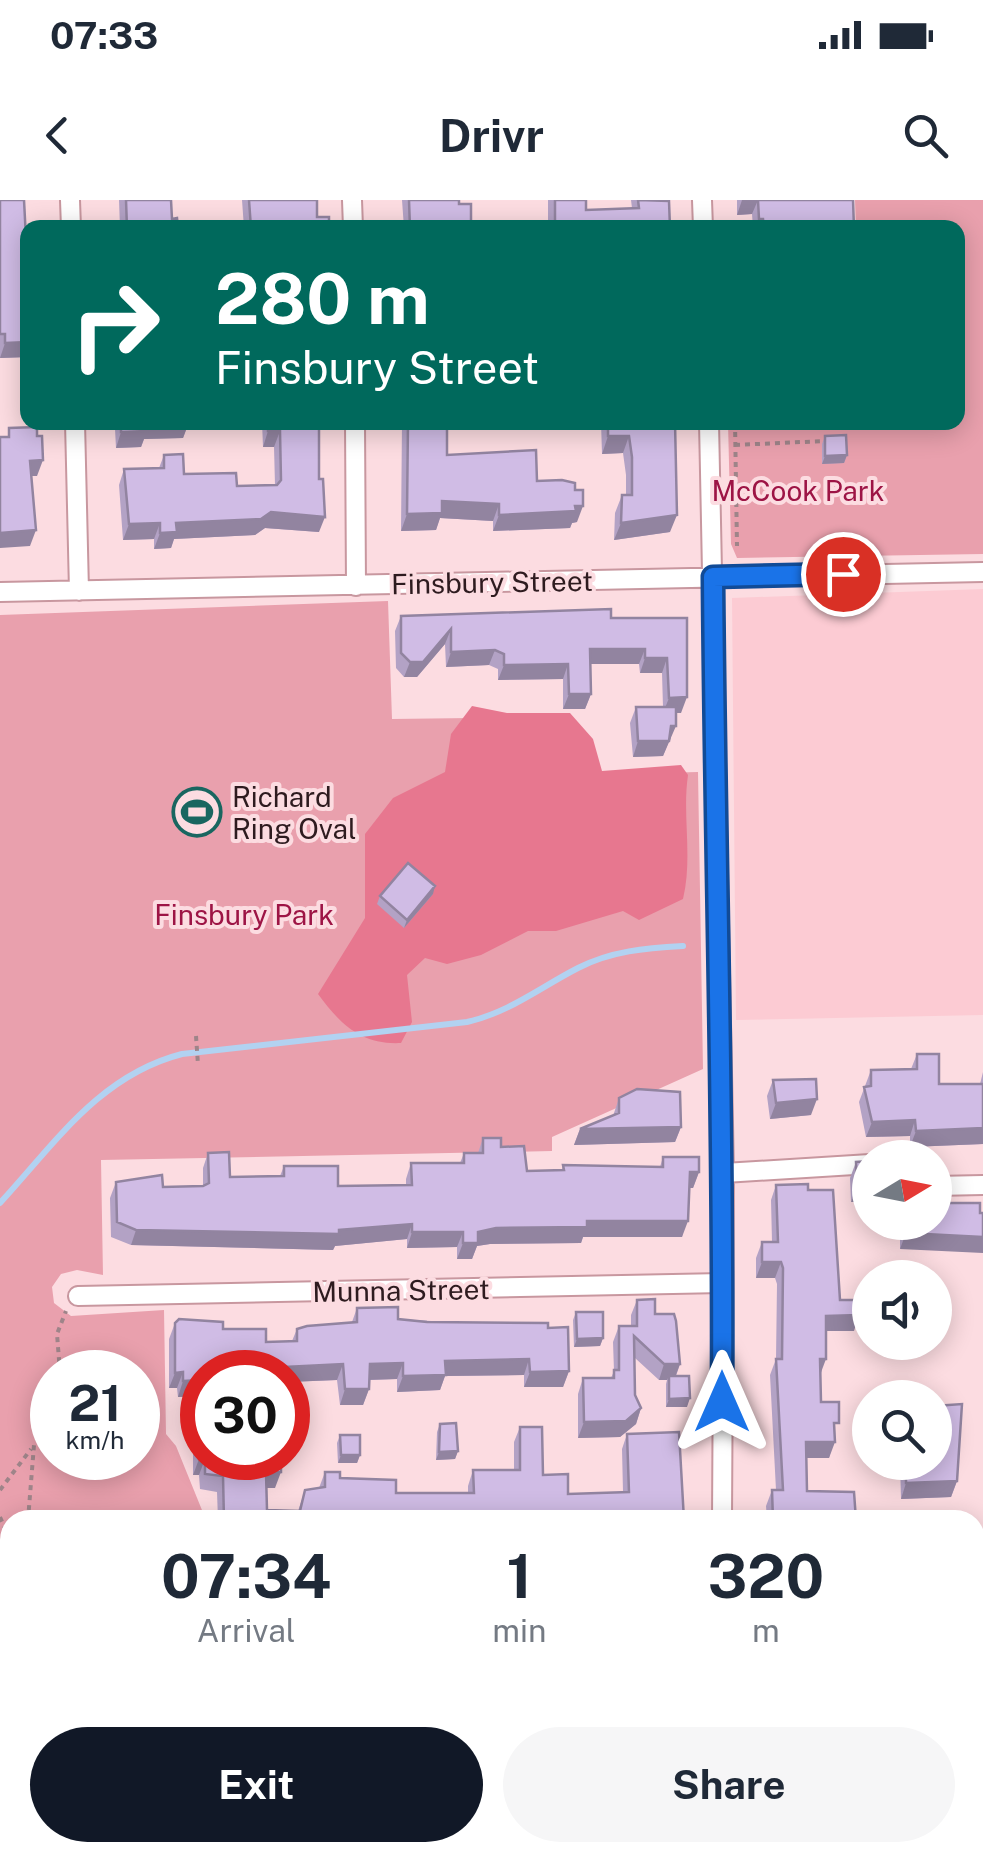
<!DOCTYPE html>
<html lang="en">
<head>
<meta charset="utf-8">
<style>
  body { margin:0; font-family:"Public Sans",sans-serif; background:#f6f6f7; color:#1f2937; height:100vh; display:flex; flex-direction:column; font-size:38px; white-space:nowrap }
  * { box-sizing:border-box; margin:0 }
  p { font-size:32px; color:#747a83 }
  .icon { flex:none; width:55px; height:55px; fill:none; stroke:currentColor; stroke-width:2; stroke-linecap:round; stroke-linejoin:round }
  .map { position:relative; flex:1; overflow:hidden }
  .drawer { position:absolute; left:0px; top:1310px; width:985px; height:352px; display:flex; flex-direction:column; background:#fff; border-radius:30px 30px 0 0; box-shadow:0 5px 25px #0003 }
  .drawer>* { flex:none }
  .top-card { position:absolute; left:20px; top:20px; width:945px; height:210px; border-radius:20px; box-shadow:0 5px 25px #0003; background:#00695c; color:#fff; overflow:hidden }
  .needle { width:65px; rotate:80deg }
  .fabs { position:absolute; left:852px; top:940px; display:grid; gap:20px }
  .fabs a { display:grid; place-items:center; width:100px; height:100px; border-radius:50%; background:#fff; box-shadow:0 5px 25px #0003; font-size:50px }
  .speed { position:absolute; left:30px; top:1150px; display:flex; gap:20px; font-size:50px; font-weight:700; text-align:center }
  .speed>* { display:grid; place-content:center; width:130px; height:130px; border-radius:50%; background:#fff; box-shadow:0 5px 25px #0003; line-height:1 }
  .speed small { font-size:25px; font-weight:400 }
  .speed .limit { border:15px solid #d22; background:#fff; color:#111 }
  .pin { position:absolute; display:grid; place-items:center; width:85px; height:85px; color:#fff; margin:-42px; border:5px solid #fff; border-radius:50%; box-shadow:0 2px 10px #0007 }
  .me { position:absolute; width:110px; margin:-55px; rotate:0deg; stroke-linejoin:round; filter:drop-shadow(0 0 8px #0008) }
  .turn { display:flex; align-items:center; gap:35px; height:210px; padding:0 30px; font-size:45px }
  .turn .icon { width:130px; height:130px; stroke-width:2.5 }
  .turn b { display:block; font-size:70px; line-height:85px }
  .eta { display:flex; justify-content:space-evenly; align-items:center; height:170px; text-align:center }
  .eta b { font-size:60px; font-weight:700; line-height:70px }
  .cta { display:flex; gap:20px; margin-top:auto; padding:20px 30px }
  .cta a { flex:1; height:115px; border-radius:60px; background:#111827; color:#fff; font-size:40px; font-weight:700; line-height:115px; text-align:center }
  .cta a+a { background:#f6f6f7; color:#1f2937 }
  .status { display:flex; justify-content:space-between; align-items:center; height:70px; padding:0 50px; background:#fff; direction:ltr }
  .status svg { height:28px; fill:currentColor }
  header { display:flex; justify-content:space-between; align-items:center; height:130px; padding:0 30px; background:#fff; font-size:45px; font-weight:700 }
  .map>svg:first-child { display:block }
</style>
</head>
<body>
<div class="status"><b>07:33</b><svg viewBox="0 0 49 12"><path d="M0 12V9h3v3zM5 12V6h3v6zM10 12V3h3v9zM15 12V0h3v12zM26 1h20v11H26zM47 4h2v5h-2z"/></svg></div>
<header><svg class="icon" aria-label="back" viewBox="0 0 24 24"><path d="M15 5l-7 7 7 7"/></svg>Drivr<svg class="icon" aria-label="search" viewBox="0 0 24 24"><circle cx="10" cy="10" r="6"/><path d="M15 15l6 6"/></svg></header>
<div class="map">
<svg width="983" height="1662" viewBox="0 0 983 1662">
  <rect width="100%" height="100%" fill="#fcdce1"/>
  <path fill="#fccbd3" d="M983,389V815L736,820L732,398Z"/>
  <path fill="#e9a0ad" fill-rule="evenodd" d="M855,0H983V354L737,358L731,344L728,223L958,222V28L856,27Z
    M388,401L392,519L540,517L542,576L698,572L703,869L552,937V951L101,960L103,1075L77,1070L61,1074L52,1087L54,1103L71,1116L164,1110L166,1234L176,1246L206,1320H10V1652H402L403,1662H0V415ZM52,1172H138V1258H52Z"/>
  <path fill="#e7778f" d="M472,506L507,513H570L593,539L602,571L681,565L688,575C682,616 693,657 683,699L639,720L623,711L556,731H528L481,755L447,764L425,758L407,775L412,822L401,843C361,845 340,824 318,794L365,718V634L393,598L445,572L451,534Z"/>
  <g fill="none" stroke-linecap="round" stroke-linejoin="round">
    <path stroke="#b2d2f1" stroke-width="6" d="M0,1003C55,943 100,875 182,854L467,822C510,812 539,788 578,768C611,751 646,748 683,746"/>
    <g stroke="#c8979f" stroke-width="22">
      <path id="street" d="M70,0L71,28
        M352,0L353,28
        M702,0L703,28
        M75,222L79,391
        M355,222L356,386
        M709,222L724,973L722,1320
        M0,392L983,372
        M724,973L870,964
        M935,986L983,985
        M78,1096L723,1083
        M975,1385H983
        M844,1652V1662"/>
    </g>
    <path stroke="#9e8489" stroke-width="4" stroke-dasharray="5 5" stroke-linecap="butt" d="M735,222L737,346
      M735,245L825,241
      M196,836L198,865
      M60,1172L57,1134L66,1111
      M0,1290L31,1249
      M0,1317L10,1340
      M28,1320L34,1245L52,1217
      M49,1662V1652"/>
    <use href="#street" stroke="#fff" stroke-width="18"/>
  </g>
  <path fill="#b3a2c5" d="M0,0L24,1L28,157L0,158Z
    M119,0H171L172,19L178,28H120Z
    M242,0H317V17L329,28H244Z
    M402,0H459L470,28H404Z
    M548,0H585L586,10L632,8L631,0H660L670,28H548Z
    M737,0H853L854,28H753L752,14L737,15Z
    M117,222H189L183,238L144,239L141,247L116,248L115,229Z
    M262,222H319V332L265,328L255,335L174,339L171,348L154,349V339L123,340L119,285L124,269L159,268L164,255L184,274L237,286L275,285L274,247H263Z
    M402,222H447V255L537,281L577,322L572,323L570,328L493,331V321L440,318L436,330L401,331Z
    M601,222H675L670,332L614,340L615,313L622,295H626V275L623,253L602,254Z
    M825,236L847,255L844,263L822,264V244Z
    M401,416L687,418L681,513H676L670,541H669L663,556L633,557L630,523L636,507H663L662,473H640L639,464H590L591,494L585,509H563V479L498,480V469L489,465L446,467L445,444L417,477H404L396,468L395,431Z
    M433,694L404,728L377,704L380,696Z
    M917,854L939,884H980L983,872V944L910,947V936L866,937L859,902L871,870L911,869Z
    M773,880L811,915L770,919L767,896Z
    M619,898L681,927L675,942L574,945L580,929L613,916Z
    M483,938L501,947L527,971L562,970L563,965L660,967L663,957L699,972L693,988H690L682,1037H583L581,1043L490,1044L477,1046L472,1059H457V1047L407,1048V1039L335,1046L333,1050L131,1045L111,1037L110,998L116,982L163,987L203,986V968L208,953L230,977L280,976L284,966L338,986H406V979L411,963H460L464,953H478Z
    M870,961L851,1002L850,978L856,962Z
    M776,985L808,990L840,1100L854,1131H826L821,1174V1202L835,1235L829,1258H806L807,1291L856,1320H767L766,1306L772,1290H776L770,1175L776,1159L777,1084L775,1078H756V1058L762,1042H772L771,1000Z
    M900,1022H935L900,1049Z
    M637,1100L655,1114L680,1164L676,1176L687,1207H666V1184L667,1180H659L635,1158V1195L641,1208L636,1224L620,1237L578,1238V1194L583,1178H611L614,1171L613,1142L619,1126H631V1115Z
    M357,1108L398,1119L548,1128L569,1171L563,1187H524V1175L445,1176L440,1190L397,1192V1179L370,1180L369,1189L363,1205H340L337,1180L288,1182V1172H202V1206V1196L178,1197L177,1188H169V1139L175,1123L223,1129L266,1142L292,1141L297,1129L352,1122Z
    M576,1112L603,1138L600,1146L574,1147L573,1120Z
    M440,1224L458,1251L455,1259L436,1260L437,1232Z
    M520,1227L543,1275L568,1294L623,1292L622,1249L627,1234L684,1320H218L217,1292L200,1289L199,1275H193V1250L198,1235L275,1288H266L267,1310L298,1311L305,1290L319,1288L325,1272L396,1293H468V1286L473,1270H514V1242Z
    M340,1235L360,1255L357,1263H338L337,1243Z
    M900,1262H935L957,1281L951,1297L901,1299Z
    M418,1652H696L692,1662H418Z
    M723,1652H796V1662L724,1661Z
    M894,1652H964L965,1662H891Z"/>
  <path fill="#9284a0" d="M742,0H758L752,14L737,15Z
    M759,19H763L760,28H756Z
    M471,23L470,28H449L450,24Z
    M28,142V157L0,158L5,143Z
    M189,222L183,238L144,239L141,247L116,248L121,232L147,223Z
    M268,231H280L274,247H263Z
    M608,236H629L623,253L602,254Z
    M847,255L844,263L822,264L825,256Z
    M43,260L37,276H24L30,261Z
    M442,301L499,304L493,321L440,318L436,330L401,331L407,314Z
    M575,306H583L577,322L572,323L570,328L493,331L499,315Z
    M271,312L325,317L319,332L265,328L255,335L174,339L171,348L154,349L160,333L176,323Z
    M677,315L670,332L614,340L621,323Z
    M160,323L154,339L123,340L129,324Z
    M36,330L30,346L0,348V333Z
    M451,429L445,444L417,477H404L410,462Z
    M590,449H645L639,464H584Z
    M495,450L489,465L446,467L451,452Z
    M645,458H667L662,473H640Z
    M568,464L563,479L498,480L504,465Z
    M569,494H591L585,509H563Z
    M687,497L681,513H663L669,498Z
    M671,526H676L663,556L633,557L638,541Z
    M435,686L433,694L404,728L407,720Z
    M817,899L811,915L770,919L776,903Z
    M915,920L910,936L866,937L872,922Z
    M681,927L675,942L574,945L580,929Z
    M983,928V944L910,947L916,931Z
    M690,972H699L693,988H685Z
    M857,986H870V1002H851Z
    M587,1021H688L682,1037H583L581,1043L490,1044L477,1046L472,1059H457L463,1043L478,1032L496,1028Z
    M412,1024L407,1039L335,1046L333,1050L131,1045L136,1030H339Z
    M412,1032H463L457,1047L407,1048Z
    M906,1033L983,1037V1053L900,1049Z
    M762,1062H781L775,1078H756Z
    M859,1115L854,1131H820L826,1116Z
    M603,1138L600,1146L574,1147L577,1139Z
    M529,1159L524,1175L445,1176L440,1190L397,1192L403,1176L445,1161Z
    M820,1159H826L820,1175Z
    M403,1163L397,1179L365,1180L370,1164Z
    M343,1164L337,1180L288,1182V1172H224L225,1170Z
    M664,1164H680L674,1180L669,1176L667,1180H659Z
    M569,1171L563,1187H524L530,1172Z
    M183,1172L177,1188H169L175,1173Z
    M202,1180V1196L178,1197L183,1181Z
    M345,1189H369L363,1205H340Z
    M690,1198L687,1207H666L669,1199Z
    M641,1208L636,1224L620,1237L578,1238L584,1222Z
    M806,1242H835L829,1258H800Z
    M458,1251L455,1259L436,1260L439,1252Z
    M341,1255H360L357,1263H338Z
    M199,1259H205L199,1275H193Z
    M281,1272L275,1288H260L266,1273Z
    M957,1281L951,1297L901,1299L906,1283Z
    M983,1474L978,1490H975V1475Z
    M687,1652H696L692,1662H683Z
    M727,1652H737L734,1661H724Z"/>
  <path fill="#d0bce5" stroke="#9284a0" stroke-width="2.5" d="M0,0H24L28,77V142L5,143V134H0Z
    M126,0H171L172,19L177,18L178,28H127Z
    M249,0H317V17H329V28H251Z
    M409,0H459V4H471V23L450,24V28H410Z
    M555,0H586V10L639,8L638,0L669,1L670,28H555Z
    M758,0H853L854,28H764L763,19H759Z
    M121,222H167L147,223V231L121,232Z
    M268,222H319V279H323L325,317L271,312L261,319L176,323L177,332L160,333V323L129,324L124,269L164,268V255L183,254L184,274L236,273L237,286L277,285L281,280L280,231H268Z
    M408,222H447V255L536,250L537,281L562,280L575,283V290H583V306H575L576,311L499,315V304L442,301V313L407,314Z
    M608,222H675L677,315L621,323L622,295H632V257L629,236H608Z
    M37,227V236H42L43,260L30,261L36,330L0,333V237H9V228Z
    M846,235L847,255L825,256V236Z
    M611,409V418H687V497L669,498L667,458H645V449H590L591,494H569L568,464L504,465V454L495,450L451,452V429L423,462H410L401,453V416Z
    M636,507H676V526H671L669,541H638Z
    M408,663L435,686L407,720L380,696Z
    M917,854H939V884H983V928L916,931L915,920L872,922L864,887L871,886V870L917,869Z
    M816,879L817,899L776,903L773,880Z
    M637,889L680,892L681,927L580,929L619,913V898Z
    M483,938H501V947L524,946L527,971L564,970L563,965L663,967V957H699V972H690L688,1021H587V1027L496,1028L478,1032V1043H463V1032H412V1024L339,1030V1034L136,1030L117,1022L116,982L162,975L163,987L203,986L209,983L208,953L229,952L230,977L284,976V966H338V986L412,985L411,963H464V953H483Z
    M870,961V986H857L856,962Z
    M808,984V990H833L840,1100H859V1115L826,1116V1159H820L821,1202H839V1223H834L835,1242H806L807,1291L854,1292L856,1320H773L772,1290H783L776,1159H782L783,1068L781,1062H762V1042H778L776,985Z
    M935,1003H980V1013H983V1037L906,1033V1022H935Z
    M655,1099V1114H674L676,1121L680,1164H664L634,1136L635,1195L641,1208L626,1221L584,1222L583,1178H614V1170H619V1126H637V1100Z
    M398,1107V1119L427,1122L548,1123V1128L568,1127L569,1171L530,1172L529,1159L445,1161L446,1175L403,1176V1163L370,1164L369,1189H345L343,1164L225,1170V1172H202V1180L183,1181V1172L175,1173V1123L179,1119L223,1122V1129H266V1142L297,1141V1129L307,1126L357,1122V1108Z
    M576,1112H603V1138L577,1139Z
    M669,1176H689L690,1198L669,1199Z
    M962,1204L957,1281L906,1283V1262H935V1206Z
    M456,1223L458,1251L439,1252L440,1224Z
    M520,1227H542L543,1275L568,1274V1294L629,1292L627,1234L679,1232L684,1320H224L223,1276L205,1274V1259H199L198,1235H202V1258H281V1272L266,1273L267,1310L300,1311L305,1290L325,1287V1272H340V1278L396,1280V1293H474L473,1270H520Z
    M340,1235H360V1255H341Z
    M975,1438H982L983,1474L975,1475Z
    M424,1652H689V1662H424Z
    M740,1652H796V1662H740Z
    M897,1652H964L965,1662H897Z"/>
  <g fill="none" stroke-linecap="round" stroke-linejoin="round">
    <g stroke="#114b97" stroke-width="25">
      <path id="route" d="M722,1202C724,926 715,652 713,377L843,374"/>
    </g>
    <use href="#route" stroke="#1a73e8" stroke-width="18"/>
  </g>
  <defs>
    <g id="stadium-ring" transform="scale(2.5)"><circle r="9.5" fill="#fcdce1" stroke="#196660" stroke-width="1.5"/><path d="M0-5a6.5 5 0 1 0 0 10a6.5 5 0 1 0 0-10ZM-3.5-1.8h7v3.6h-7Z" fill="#196660"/></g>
  </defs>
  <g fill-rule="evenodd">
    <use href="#stadium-ring" x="197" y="612"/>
  </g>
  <g text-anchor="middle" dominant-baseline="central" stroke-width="8" stroke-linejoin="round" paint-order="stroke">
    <g font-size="28" fill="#9d1445" stroke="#fcdce1">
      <text x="798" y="290">McCook Park</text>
      <text x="244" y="714">Finsbury Park</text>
    </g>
    <g font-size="28" fill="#2e1b1f" stroke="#fcdce1">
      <text transform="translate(492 382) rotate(-1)">Finsbury Street</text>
      <text transform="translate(401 1090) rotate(-1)">Munna Street</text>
    </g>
    <g font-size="28" fill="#2e1b1f" stroke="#fcdce1" text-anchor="start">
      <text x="232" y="596">Richard<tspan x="232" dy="32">Ring Oval</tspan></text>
    </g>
  </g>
</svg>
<div class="fabs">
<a><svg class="needle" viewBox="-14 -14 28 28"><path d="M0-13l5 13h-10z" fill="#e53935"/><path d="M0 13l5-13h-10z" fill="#747a83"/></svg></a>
<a><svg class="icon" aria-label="sound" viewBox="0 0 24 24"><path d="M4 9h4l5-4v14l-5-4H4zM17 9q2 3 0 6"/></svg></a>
<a><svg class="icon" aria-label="search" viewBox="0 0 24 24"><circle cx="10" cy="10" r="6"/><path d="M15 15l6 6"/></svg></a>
</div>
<div class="speed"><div>21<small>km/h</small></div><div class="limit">30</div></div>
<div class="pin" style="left:843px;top:374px;background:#d93025"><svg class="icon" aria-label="arrive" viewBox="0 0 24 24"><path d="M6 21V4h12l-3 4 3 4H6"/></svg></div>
<svg class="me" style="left:722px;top:1202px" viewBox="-20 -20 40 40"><path d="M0-17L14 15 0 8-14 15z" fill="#1a73e8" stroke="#fff" stroke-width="4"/></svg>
<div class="top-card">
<div class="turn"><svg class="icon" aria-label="right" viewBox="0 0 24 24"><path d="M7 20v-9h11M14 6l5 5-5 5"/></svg><div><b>280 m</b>Finsbury Street</div></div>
</div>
<section class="drawer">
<div class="eta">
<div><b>07:34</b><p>Arrival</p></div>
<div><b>1</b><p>min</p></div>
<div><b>320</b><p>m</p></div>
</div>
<div class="cta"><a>Exit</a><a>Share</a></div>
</section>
</div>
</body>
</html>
